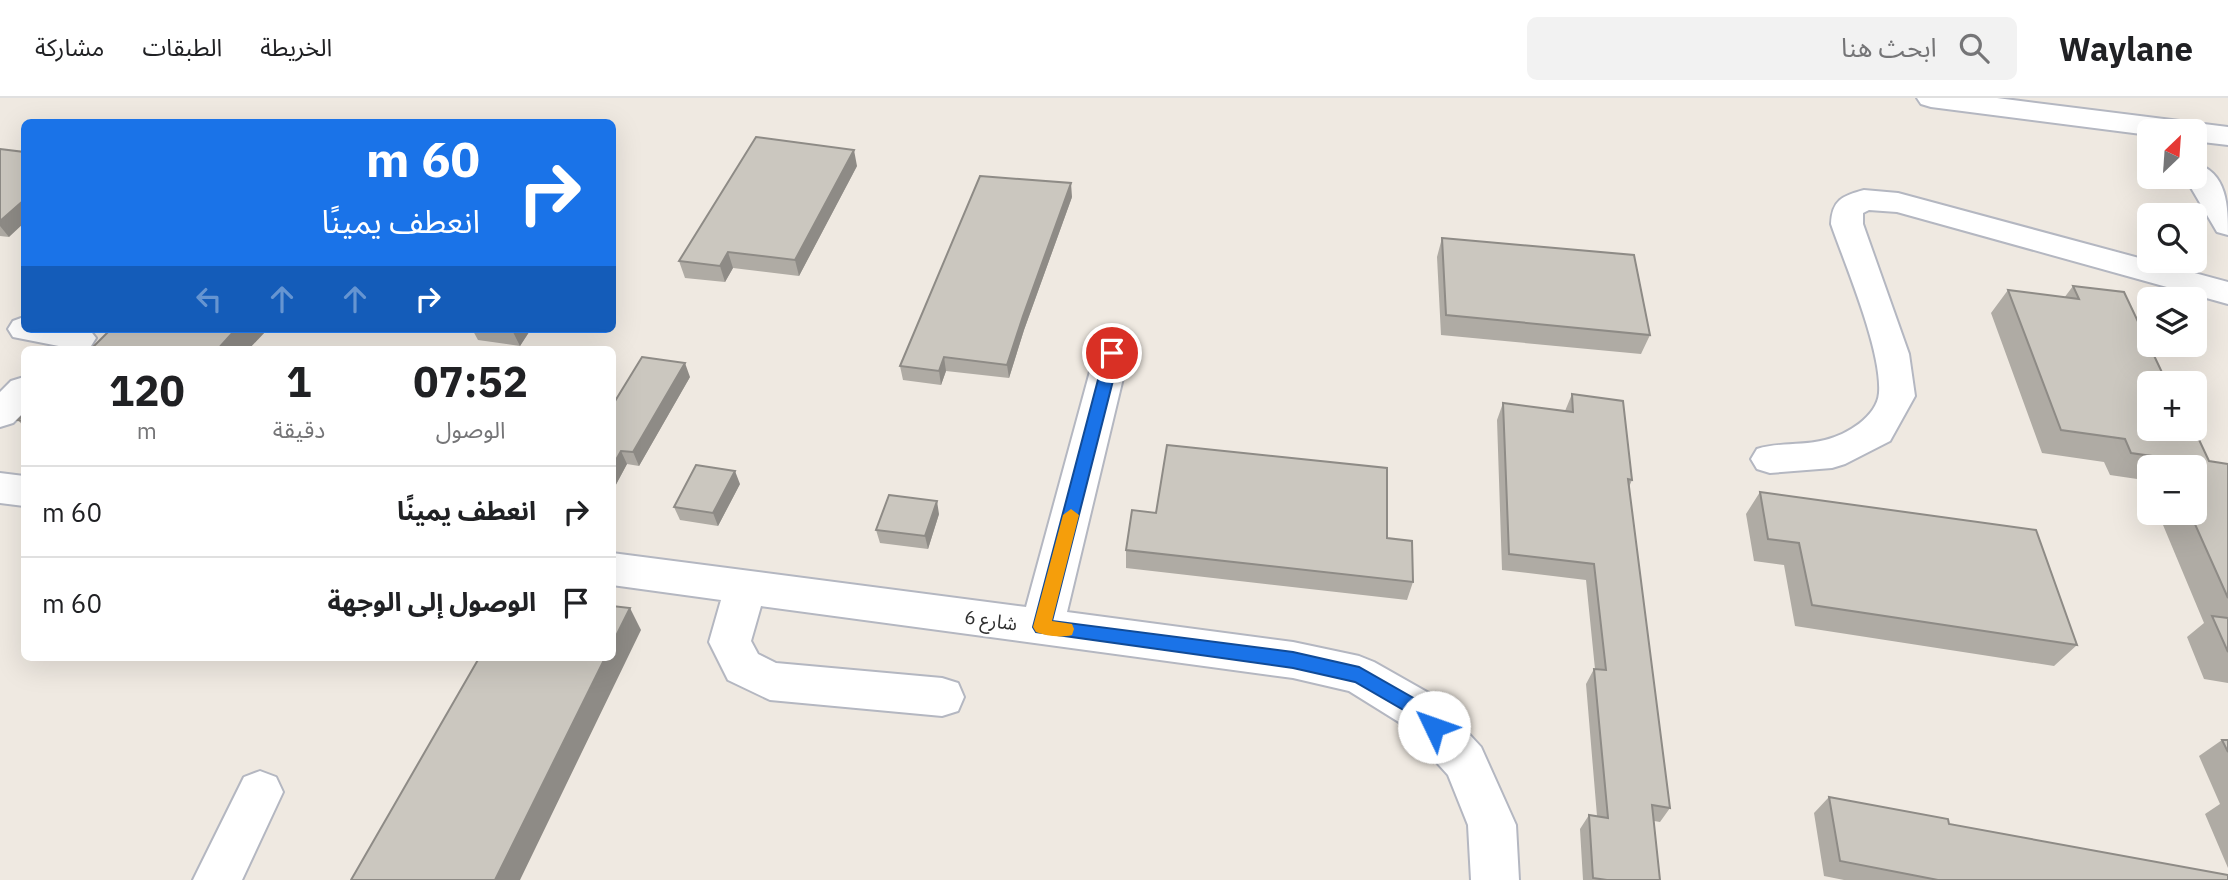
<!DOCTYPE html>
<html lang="ar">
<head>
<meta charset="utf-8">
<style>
  body { margin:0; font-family:"IBM Plex Sans","Noto Sans Arabic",sans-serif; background:#f2f2f2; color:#202124; direction:rtl; height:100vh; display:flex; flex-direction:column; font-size:26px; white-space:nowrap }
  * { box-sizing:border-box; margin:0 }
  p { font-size:23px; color:#757577 }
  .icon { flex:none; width:38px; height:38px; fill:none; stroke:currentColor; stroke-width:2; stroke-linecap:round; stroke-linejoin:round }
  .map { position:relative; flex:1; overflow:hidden; direction:ltr }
  .panel { position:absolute; left:21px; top:248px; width:595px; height:315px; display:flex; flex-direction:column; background:#fff; border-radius:10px; box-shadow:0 7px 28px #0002; direction:rtl }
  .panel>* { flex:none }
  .top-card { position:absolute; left:21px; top:21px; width:595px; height:214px; border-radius:10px; box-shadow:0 7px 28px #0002; direction:rtl; background:#1a73e8; color:#fff; overflow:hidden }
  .needle { width:46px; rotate:25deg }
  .controls { position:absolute; left:2137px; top:21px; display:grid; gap:14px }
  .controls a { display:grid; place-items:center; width:70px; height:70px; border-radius:10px; background:#fff; box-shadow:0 7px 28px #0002; font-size:35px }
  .pin { position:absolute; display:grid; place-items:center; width:60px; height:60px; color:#fff; margin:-30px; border:4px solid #fff; border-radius:50%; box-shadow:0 2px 7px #0007 }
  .me { position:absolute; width:77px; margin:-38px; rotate:312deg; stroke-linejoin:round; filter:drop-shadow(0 0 5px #0008) }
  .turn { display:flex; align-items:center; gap:24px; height:147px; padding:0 21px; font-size:32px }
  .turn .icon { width:91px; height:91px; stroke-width:2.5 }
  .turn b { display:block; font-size:49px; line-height:60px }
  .lanes { display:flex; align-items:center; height:66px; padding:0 21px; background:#0003; justify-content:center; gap:35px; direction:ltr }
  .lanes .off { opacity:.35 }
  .eta { display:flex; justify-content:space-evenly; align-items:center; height:119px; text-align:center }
  .eta b { font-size:42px; font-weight:800; line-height:49px }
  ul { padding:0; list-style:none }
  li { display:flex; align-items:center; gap:21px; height:91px; padding:0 21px; border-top:2px solid #e0e0e0 }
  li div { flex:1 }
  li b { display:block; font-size:26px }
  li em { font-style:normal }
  header { display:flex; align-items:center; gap:42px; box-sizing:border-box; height:98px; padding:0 35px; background:#fff; border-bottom:2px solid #e0e0e0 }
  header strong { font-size:33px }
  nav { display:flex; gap:38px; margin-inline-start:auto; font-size:24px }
  .search { width:490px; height:63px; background:#f2f2f2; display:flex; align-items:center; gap:18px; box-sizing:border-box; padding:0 24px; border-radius:10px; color:#757577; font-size:26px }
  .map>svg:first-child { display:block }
</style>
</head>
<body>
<header>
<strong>Waylane</strong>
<div class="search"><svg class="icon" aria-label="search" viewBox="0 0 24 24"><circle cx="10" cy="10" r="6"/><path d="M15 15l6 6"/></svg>ابحث هنا</div>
<nav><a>الخريطة</a><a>الطبقات</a><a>مشاركة</a></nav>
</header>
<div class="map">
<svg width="2228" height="782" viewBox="0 0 2228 782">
  <rect width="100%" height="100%" fill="#efe9e1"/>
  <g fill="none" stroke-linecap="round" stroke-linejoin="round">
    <g stroke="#b4b7c1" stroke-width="4">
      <path id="minor" d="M1917,0H1997L2228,29V47L2194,43V33H2149V37L1931,9L1921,6Z
        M2194,65C2228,74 2228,109 2228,137L2217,134L2190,88L2182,79H2194Z
        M1864,92L1898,95L2228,184V206L1897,114L1869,112L1863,115V126L1909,256L1915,298L1890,343L1845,366L1832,370L1770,375L1757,371L1751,361L1757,351C1779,344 1803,348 1825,342C1846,337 1877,319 1879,295C1882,253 1846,169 1831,126C1832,102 1842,98 1864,92Z
        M24,219V231H89L96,240L91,248L79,252L13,239L8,231L13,223Z
        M1112,243L1124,246L1129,255L1067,514L1293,544L1359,558L1374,564L1434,598L1481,649L1516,727L1519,782H1471L1468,727L1448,677L1402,626L1349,593L1293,580L761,508L751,543L758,556L776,565L942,580L958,585L964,599L958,613L942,618L770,602L728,582L709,544L721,502L612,487V455L1026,509L1095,255L1100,246Z
        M24,279V314L13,325L0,329V294L11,283Z
        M0,375L24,378V408L0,405Z
        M260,673L276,679L283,694L242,782H193L244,679Z"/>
    </g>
    <use href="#minor" fill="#fff" fill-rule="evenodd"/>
  </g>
  <path fill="#afaba4" d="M0,51L9,139L0,138Z
    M857,68L799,178L733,170L725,184L685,180L679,163Z
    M1072,99L1024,232L1009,280L946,273L941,287L903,282L900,268Z
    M1442,140L1650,237L1641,256L1441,237L1437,159Z
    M2073,188L2167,285L2209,363L2228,366V585L2204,581L2187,539L2204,525L2158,415H2194V369H2149V394L2144,382L2110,377L2104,364L2042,355L1991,215L2008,192L2064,200Z
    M472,231H531L520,248L478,242Z
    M690,279L639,368L627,366L612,394V308Z
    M1572,296L1632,382L1629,389L1670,710L1660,724L1654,723L1660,782H1583L1580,731L1589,717L1597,718L1586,586L1594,571H1595L1586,482L1502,472L1497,322L1503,305L1565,313Z
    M24,316V329L18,322Z
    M740,386L718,428L680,422L674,409Z
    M1760,394L2077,547L2054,568L1795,528L1784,467L1754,463L1746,416Z
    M939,416L928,451L880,445L876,432Z
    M1387,440L1413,484L1407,502L1126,470V452Z
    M2222,642H2228V770L2205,716L2220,706L2199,658Z
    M1829,699L1949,726L2228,782H1844L1824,778L1814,715Z"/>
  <path fill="#8e8b86" d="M854,52L857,68L799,178L795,162Z
    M1071,85L1072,99L1024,232L1009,280L1007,267L1023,218Z
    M24,102V125L9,139L0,128V123Z
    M728,154L733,170L725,184L720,168Z
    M236,231H268L248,252H217Z
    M515,231H531L520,248L513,234Z
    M944,259L946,273L941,287L939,273Z
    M685,265L690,279L639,368L633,354Z
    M621,353L627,366L612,394V369Z
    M735,373L740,386L718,428L713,415Z
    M937,403L939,416L928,451L925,438Z
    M630,510L641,532L520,782H495L605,560H612V546Z"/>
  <path fill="#cbc7bf" stroke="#8e8b86" stroke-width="2" d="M756,39L854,52L795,162L728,154L720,168L679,163Z
    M0,51L24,54V102L0,123Z
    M980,78L1071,85L1023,218L1007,267L944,259L939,273L900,268Z
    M1442,140L1634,157L1650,237L1446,217Z
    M2073,188L2124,194L2167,285H2149V331H2194L2209,363L2228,366V500L2190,415H2194V369H2170L2166,360L2131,355L2125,341L2061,332L2008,192L2079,201Z
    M111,231H236L217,252H90Z
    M489,231H515L513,234Z
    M642,259L685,265L633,354L621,353L612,369V308Z
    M1572,296L1623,303L1632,382L1628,381L1670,710L1652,707L1660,782H1607L1593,780L1589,717L1608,720L1594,571L1606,572L1594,466L1509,456L1503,305L1573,314Z
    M24,316V323L18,322Z
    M1167,347L1387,370V440L1412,443L1413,484L1126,452L1132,412L1156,415Z
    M696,367L735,373L713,415L674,409Z
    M1760,394L2036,432L2077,547L1812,507L1799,445L1768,441Z
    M889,397L937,403L925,438L876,432Z
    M612,508L630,510L612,546Z
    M2212,518L2228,520V554Z
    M479,560H605L495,782H351Z
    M2222,642H2228V654Z
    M1829,699L1948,721L1949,726L2228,777V782H1938L1840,763Z"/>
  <path fill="#1a73e8" stroke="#114b97" stroke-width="2" d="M1112,250L1120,255L1052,523L1293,554L1359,569L1424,606L1443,629L1440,635L1434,637L1427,635L1412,617L1355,584L1293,570L1036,534L1033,529L1105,255Z"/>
  <path fill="#f59e0b" d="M1071,411L1079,417L1052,523L1072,526L1074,531L1072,537C1061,540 1046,538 1036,534L1033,529L1063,417Z"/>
  <g text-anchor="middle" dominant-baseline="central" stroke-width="5" stroke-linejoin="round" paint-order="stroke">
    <g font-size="19" fill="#2e2e2e" stroke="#fff">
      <text transform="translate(991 522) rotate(8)">شارع 6</text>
    </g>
  </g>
</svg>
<div class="controls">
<a><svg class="needle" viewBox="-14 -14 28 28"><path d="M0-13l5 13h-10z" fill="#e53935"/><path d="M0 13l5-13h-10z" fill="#757577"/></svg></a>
<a><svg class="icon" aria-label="search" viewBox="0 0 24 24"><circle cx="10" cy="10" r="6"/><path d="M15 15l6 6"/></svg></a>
<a><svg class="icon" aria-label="layers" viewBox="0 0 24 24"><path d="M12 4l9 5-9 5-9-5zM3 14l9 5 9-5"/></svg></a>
<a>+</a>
<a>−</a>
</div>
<div class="pin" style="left:1112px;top:255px;background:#d93025"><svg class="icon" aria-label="arrive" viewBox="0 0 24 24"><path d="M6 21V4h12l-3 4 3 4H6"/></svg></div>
<svg class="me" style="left:1434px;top:629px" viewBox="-20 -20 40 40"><circle r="19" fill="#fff"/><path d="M0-13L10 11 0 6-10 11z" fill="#1a73e8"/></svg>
<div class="top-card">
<div class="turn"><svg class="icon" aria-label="right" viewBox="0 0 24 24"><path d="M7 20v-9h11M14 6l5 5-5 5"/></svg><div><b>60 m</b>انعطف يمينًا</div></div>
<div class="lanes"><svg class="icon off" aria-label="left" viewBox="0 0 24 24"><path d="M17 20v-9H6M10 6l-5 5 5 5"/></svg><svg class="icon off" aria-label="ahead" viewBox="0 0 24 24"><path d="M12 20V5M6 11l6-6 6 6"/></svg><svg class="icon off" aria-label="ahead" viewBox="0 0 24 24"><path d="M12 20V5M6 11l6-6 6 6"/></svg><svg class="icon" aria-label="right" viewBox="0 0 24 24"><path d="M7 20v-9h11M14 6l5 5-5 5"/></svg></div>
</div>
<section class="panel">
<div class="eta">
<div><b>07:52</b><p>الوصول</p></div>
<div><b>1</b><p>دقيقة</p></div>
<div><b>120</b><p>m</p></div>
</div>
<ul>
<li><svg class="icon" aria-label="right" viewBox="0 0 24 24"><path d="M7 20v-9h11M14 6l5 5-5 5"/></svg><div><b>انعطف يمينًا</b></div><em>60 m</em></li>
<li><svg class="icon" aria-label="arrive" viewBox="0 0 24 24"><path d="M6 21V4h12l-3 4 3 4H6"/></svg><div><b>الوصول إلى الوجهة</b></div><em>60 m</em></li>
</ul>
</section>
</div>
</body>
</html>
